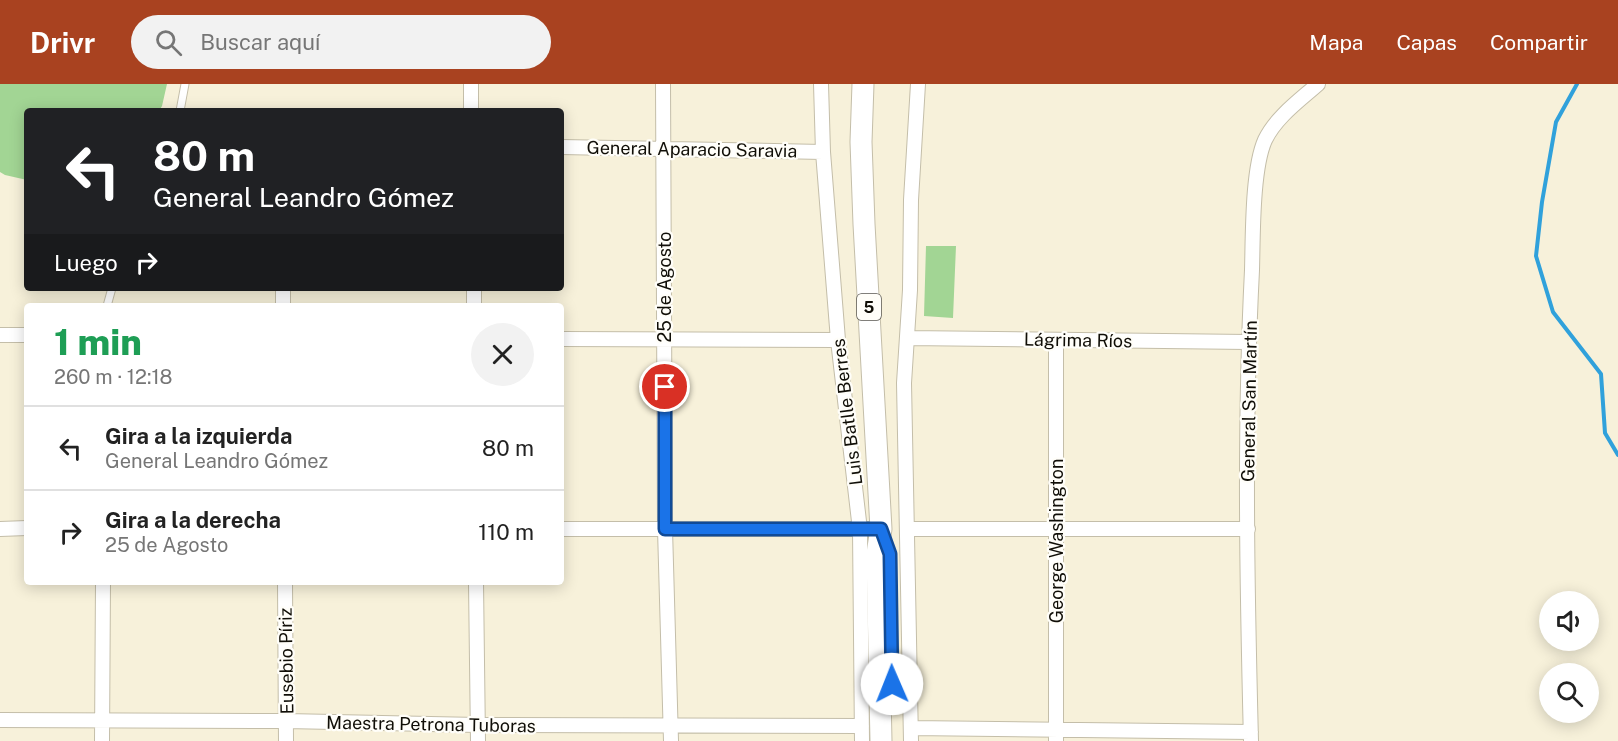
<!DOCTYPE html>
<html lang="es">
<head>
<meta charset="utf-8">
<style>
  body { margin:0; font-family:"Public Sans",sans-serif; background:#f2f2f2; color:#222; height:100vh; display:flex; flex-direction:column; font-size:22px; white-space:nowrap }
  * { box-sizing:border-box; margin:0 }
  p { font-size:20px; color:#767676 }
  .icon { flex:none; width:33px; height:33px; fill:none; stroke:currentColor; stroke-width:2; stroke-linecap:round; stroke-linejoin:round }
  .map { position:relative; flex:1; overflow:hidden }
  .drawer { position:absolute; left:24px; top:219px; width:540px; height:282px; display:flex; flex-direction:column; background:#fff; border-radius:6px; box-shadow:0 3px 15px #0003 }
  .drawer>* { flex:none }
  .guide { position:absolute; left:24px; top:24px; width:540px; height:183px; border-radius:6px; box-shadow:0 3px 15px #0003; background:#202124; color:#fff; overflow:hidden }
  .fabs { position:absolute; left:1539px; top:507px; display:grid; gap:12px }
  .fabs a { display:grid; place-items:center; width:60px; height:60px; border-radius:50%; background:#fff; box-shadow:0 3px 15px #0003; font-size:30px }
  .pin { position:absolute; display:grid; place-items:center; width:51px; height:51px; color:#fff; margin:-26px; border:3px solid #fff; border-radius:50%; box-shadow:0 2px 6px #0007 }
  .me { position:absolute; width:66px; margin:-33px; rotate:359deg; stroke-linejoin:round; filter:drop-shadow(0 0 4px #0008) }
  .turn { display:flex; align-items:center; gap:21px; height:126px; padding:0 30px; font-size:27px }
  .turn .icon { width:78px; height:78px; stroke-width:2.5 }
  .turn b { display:block; font-size:42px; line-height:51px }
  .then { display:flex; align-items:center; height:57px; padding:0 30px; background:#0003; gap:12px; font-size:22px }
  .round { display:grid; place-items:center; flex:none; width:63px; height:63px; border-radius:32px; background:#f2f2f2 }
  .overview { display:flex; align-items:center; justify-content:space-between; height:102px; padding:0 30px }
  h1 { font-size:36px; font-weight:800; line-height:45px; color:#1e9e55 }
  ul { padding:0; list-style:none }
  li { display:flex; align-items:center; gap:18px; height:84px; padding:0 30px; border-top:2px solid #e0e0e0 }
  li div { flex:1 }
  li b { display:block; font-size:22px }
  li em { font-style:normal }
  header { display:flex; align-items:center; gap:36px; box-sizing:border-box; height:84px; padding:0 30px; background:#a94220; color:#fff }
  header strong { font-size:28px }
  nav { display:flex; gap:33px; margin-inline-start:auto; font-size:21px }
  .search { width:420px; height:54px; background:#f2f2f2; display:flex; align-items:center; gap:15px; box-sizing:border-box; padding:0 21px; border-radius:33px; color:#767676; font-size:22px }
  .map>svg:first-child { display:block }
</style>
</head>
<body>
<header>
<strong>Drivr</strong>
<div class="search"><svg class="icon" aria-label="search" viewBox="0 0 24 24"><circle cx="10" cy="10" r="6"/><path d="M15 15l6 6"/></svg>Buscar aquí</div>
<nav><a>Mapa</a><a>Capas</a><a>Compartir</a></nav>
</header>
<div class="map">
<svg width="1618" height="657" viewBox="0 0 1618 657">
  <rect width="100%" height="100%" fill="#f7f1da"/>
  <path fill="#a2d594" d="M0,0H167L162,22L159,27H27V96L5,91L0,88Z
    M926,162H956L953,234L924,232Z"/>
  <g fill="none" stroke-linecap="round" stroke-linejoin="round">
    <path stroke="#30a1db" stroke-width="4" d="M1577,0L1556,38L1542,118L1536,172L1553,228L1601,290L1605,349L1618,371"/>
    <g stroke="#c4bea9" stroke-width="9">
      <path id="service" d="M180,27L185,0
        M107,222L112,204"/>
    </g>
    <g stroke="#c4bea9" stroke-width="16">
      <path id="minor" d="M471,0V27
        M663,0L665,445L671,657
        M821,0L823,68L838,256L860,446L862,657
        M561,63L823,68
        M474,204V222
        M283,222V204
        M0,251H27
        M907,254L1248,258
        M561,255L838,256
        M1056,256V657
        M0,445L27,444
        M561,445H881
        M907,445H1248
        M285,498L286,657
        M476,498L478,657
        M0,636L286,637L478,641L862,642
        M911,644L1251,648
        M102,657L103,498
        M911,657L904,299L910,206L911,116L918,0
        M1251,657C1247,500 1244,343 1252,186C1253,152 1252,85 1265,56C1276,33 1300,16 1318,0"/>
    </g>
    <g stroke="#c4bea9" stroke-width="23">
      <path id="trunk" d="M863,0L861,58L864,140L881,445L877,470L881,657"/>
    </g>
    <use href="#service" stroke="#fff" stroke-width="7"/>
    <use href="#minor" stroke="#fff" stroke-width="14"/>
    <use href="#trunk" stroke="#fff" stroke-width="21"/>
  </g>
  <g fill="none" stroke-linecap="round" stroke-linejoin="round">
    <g stroke="#114b97" stroke-width="15">
      <path id="route" d="M665,303V445H881L890,470L892,600"/>
    </g>
    <use href="#route" stroke="#1a73e8" stroke-width="10"/>
  </g>
  <g text-anchor="middle" dominant-baseline="central" stroke-width="4.5" stroke-linejoin="round" paint-order="stroke">
    <rect fill="#fffef9" stroke="#585650" stroke-width="1.5" x="857" y="210" width="24" height="26" rx="4.5"/>
    <g font-size="16" font-weight="bold" fill="#100e07">
      <text x="869" y="223">5</text>
    </g>
    <g font-size="18" fill="#100e07" stroke="#fffef9">
      <text transform="translate(692 65) rotate(1)">General Aparacio Saravia</text>
      <text transform="translate(664 203) rotate(-90)">25 de Agosto</text>
      <text transform="translate(1078 256) rotate(1)">Lágrima Ríos</text>
      <text transform="translate(1249 317) rotate(-89)">General San Martín</text>
      <text transform="translate(847 328) rotate(-97)">Luis Batlle Berres</text>
      <text transform="translate(1056 457) rotate(-90)">George Washington</text>
      <text transform="translate(286 577) rotate(-91)">Eusebio Píriz</text>
      <text transform="translate(431 640) rotate(1)">Maestra Petrona Tuboras</text>
    </g>
  </g>
</svg>
<div class="fabs">
<a><svg class="icon" aria-label="sound" viewBox="0 0 24 24"><path d="M4 9h4l5-4v14l-5-4H4zM17 9q2 3 0 6"/></svg></a>
<a><svg class="icon" aria-label="search" viewBox="0 0 24 24"><circle cx="10" cy="10" r="6"/><path d="M15 15l6 6"/></svg></a>
</div>
<div class="pin" style="left:665px;top:303px;background:#d93025"><svg class="icon" aria-label="arrive" viewBox="0 0 24 24"><path d="M6 21V4h12l-3 4 3 4H6"/></svg></div>
<svg class="me" style="left:892px;top:600px" viewBox="-20 -20 40 40"><circle r="19" fill="#fff"/><path d="M0-13L10 11 0 6-10 11z" fill="#1a73e8"/></svg>
<div class="guide">
<div class="turn"><svg class="icon" aria-label="left" viewBox="0 0 24 24"><path d="M17 20v-9H6M10 6l-5 5 5 5"/></svg><div><b>80 m</b>General Leandro Gómez</div></div>
<div class="then">Luego<svg class="icon" aria-label="right" viewBox="0 0 24 24"><path d="M7 20v-9h11M14 6l5 5-5 5"/></svg></div>
</div>
<section class="drawer">
<div class="overview"><div><h1>1 min</h1><p>260 m · 12:18</p></div><a class="round"><svg class="icon" aria-label="close" viewBox="0 0 24 24"><path d="M6 6l12 12M18 6L6 18"/></svg></a></div>
<ul>
<li><svg class="icon" aria-label="left" viewBox="0 0 24 24"><path d="M17 20v-9H6M10 6l-5 5 5 5"/></svg><div><b>Gira a la izquierda</b><p>General Leandro Gómez</p></div><em>80 m</em></li>
<li><svg class="icon" aria-label="right" viewBox="0 0 24 24"><path d="M7 20v-9h11M14 6l5 5-5 5"/></svg><div><b>Gira a la derecha</b><p>25 de Agosto</p></div><em>110 m</em></li>
</ul>
</section>
</div>
</body>
</html>
